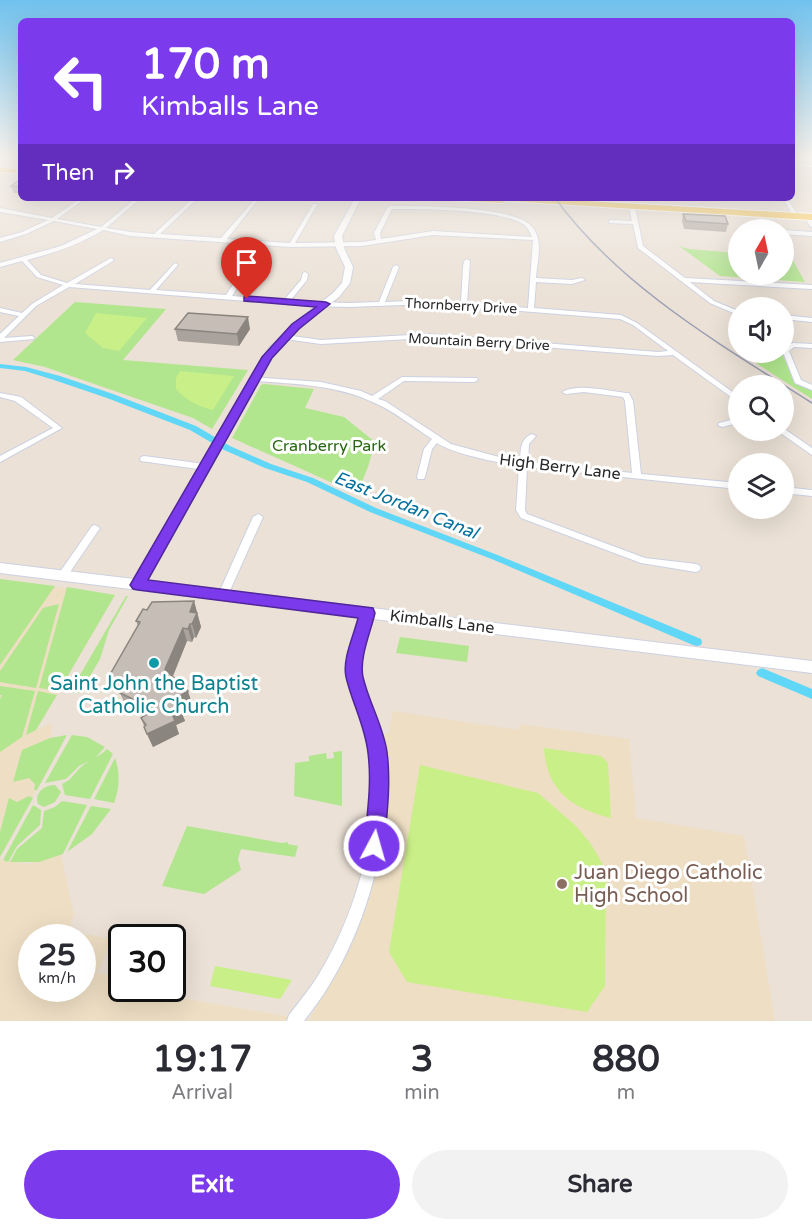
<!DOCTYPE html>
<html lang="en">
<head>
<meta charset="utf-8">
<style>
  body { margin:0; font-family:"Varela Round",sans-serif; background:#f2f2f3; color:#2b2b33; height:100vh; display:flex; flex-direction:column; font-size:22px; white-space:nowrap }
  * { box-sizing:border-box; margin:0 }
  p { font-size:20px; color:#7c7c81 }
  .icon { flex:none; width:33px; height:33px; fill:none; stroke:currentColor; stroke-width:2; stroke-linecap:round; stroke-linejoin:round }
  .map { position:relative; height:1021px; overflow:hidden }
  .drawer { display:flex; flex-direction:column; background:#fff; flex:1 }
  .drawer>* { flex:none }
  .hud { position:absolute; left:18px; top:18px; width:777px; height:183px; border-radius:9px; box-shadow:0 6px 24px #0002; background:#7c3aed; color:#fff; overflow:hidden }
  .needle { width:39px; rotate:9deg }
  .buttons { position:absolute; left:728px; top:219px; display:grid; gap:12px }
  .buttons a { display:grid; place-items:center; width:66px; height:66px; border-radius:50%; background:#fff; box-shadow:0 6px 24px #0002; font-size:30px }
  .speed { position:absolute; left:18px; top:924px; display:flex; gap:12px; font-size:30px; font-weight:700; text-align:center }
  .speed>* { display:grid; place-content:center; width:78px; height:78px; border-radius:50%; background:#fff; box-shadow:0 6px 24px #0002; line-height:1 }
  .speed small { font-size:15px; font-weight:400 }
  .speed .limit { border:3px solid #111; border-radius:9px; background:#fff; color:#111 }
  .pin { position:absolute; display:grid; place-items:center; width:51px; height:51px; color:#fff; margin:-62px -26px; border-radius:50% 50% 50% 0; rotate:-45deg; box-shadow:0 0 6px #0007 }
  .pin .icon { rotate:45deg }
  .me { position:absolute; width:66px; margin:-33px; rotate:6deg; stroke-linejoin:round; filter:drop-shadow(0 0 4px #0008) }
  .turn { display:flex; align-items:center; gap:21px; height:126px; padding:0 24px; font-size:27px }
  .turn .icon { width:78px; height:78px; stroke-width:2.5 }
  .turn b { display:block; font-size:42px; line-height:51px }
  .then { display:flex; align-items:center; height:57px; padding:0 24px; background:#0003; gap:12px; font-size:22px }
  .eta { display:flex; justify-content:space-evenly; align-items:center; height:102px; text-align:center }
  .eta b { font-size:36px; font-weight:700; line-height:42px }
  .button { display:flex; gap:12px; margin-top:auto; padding:12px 24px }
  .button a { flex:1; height:69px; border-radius:36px; background:#7c3aed; color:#fff; font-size:24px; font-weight:700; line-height:69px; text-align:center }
  .button a+a { background:#f2f2f3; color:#2b2b33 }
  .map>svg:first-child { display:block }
</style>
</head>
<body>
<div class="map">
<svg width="812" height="1021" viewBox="0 0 812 1021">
  <rect width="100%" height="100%" fill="#ebe1d6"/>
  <path fill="#eedec4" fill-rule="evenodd" d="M0,579L115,595L37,729L52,724L50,738L67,735L0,857Z
    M393,711L519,730L520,724L629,739L636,818L744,836L775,1021H0V859L28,864L61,855L74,915L68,931L111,939L98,973L120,978L117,987L309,1020L351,947L367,905L383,847L387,789L383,736L389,732ZM32,938H82V988H32Z"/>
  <path fill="#b1e68e" d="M679,246L689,249L738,253V274H783V246H785L805,282L720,276Z
    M75,302L166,309L123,360L248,370L212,429L193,418L45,367L13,360Z
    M740,353H782L794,382L812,390V399Z
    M264,384L314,389L305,408L344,417L375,442L368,467L357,494L232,438L261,385Z
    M0,579L55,586L0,665Z
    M67,587L115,595L59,691L39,688Z
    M126,596H128L109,630L100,659L80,693L70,692Z
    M59,604L36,688L0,682V671L43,608Z
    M400,637L469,646L467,662L396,653Z
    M0,686L35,691L22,737L0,752V699L2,695H0Z
    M38,691L57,695L36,730L26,735Z
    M67,735L37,790H34L35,784L29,778L13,782L22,750L50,738Z
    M72,735L87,737L105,747L95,758L79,766L66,779L45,783Z
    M107,749L113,754L90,799L65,795L62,784C72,780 74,773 81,767C90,759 99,757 107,749Z
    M342,751V806L294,796L295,763L309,761V756L326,753L327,759L334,758L333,752Z
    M115,758C120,773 120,787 114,803L94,799Z
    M55,785L61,792L55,802L44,807L38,804C34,793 44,785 55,785Z
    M29,796L33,798L0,857V832L9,798L17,802Z
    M62,801L87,805L63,854L39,862H10L17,849L42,828L44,811L55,807Z
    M33,805L41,810L40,825L17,846L8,862L3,860Z
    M91,806L111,809L92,834L67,852Z
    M187,826L282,843L288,842V844L298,846L295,857L241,849L238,859L241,870L204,894L162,886Z"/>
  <path fill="#c9ef88" d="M96,313L147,318L119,351L103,348L85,333Z
    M180,371L234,376L213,410C197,406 187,401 176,389V378Z
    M544,748L601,756L608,763L611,818C571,808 547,791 544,748Z
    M420,765L538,793L576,826L591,844L606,870L605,986L587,1012L407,982L389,952Z
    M215,966L292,980L280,999L210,986Z"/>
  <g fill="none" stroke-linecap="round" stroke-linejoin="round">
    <path fill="#60d7f6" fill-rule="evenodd" d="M0,364L26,367L60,376L113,394L196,426L230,446L271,464L313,478L376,508L500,556L701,639L702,642L701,645L697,646L693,645L494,560L370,512L307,482L265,468L224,450L190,430L107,398L54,380L25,371L0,368Z
      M762,668L812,689V699L758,676L756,673L758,670Z"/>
    <g stroke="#ccd1e1" stroke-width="2">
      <path id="minor" d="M792,164L812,165V167L792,166Z
        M81,198H86L57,219L101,227L136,198H141L106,228L131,232L154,234L193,198H198L160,234L221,238L255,199H257V201L227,239L290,243L310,209L313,204H317V205L295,243H298L362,242L376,240L374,233L387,208L390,206C425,206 492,206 523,220C529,223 533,227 536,233C542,245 537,264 536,278L572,280L582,278L585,280L572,284L536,282L534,308L621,315L637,323L738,396V402L673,355L658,356L428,338L321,344L285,339L282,337L285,335L321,340L428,334L658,352L668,351L633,325L620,319L431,304L349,307L311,306L69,287L36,306L4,338L32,336L34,337V339L0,342V334L19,316L0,312V308L22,313L32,304L63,285L37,277L22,261L0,267V263L61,246L97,229L54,221L26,234L0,242V238L22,232L48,220L0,212V208L52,218ZM392,209C423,209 494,209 521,223C527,226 530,231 532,237L433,231L381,239L380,233ZM103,230L131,236L291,247L362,246L433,235L533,240L528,308L467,303L470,261L467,259L464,261L463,267L461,302L431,300L385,302L399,267L396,265L393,267L379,302L349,303L290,301L307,280L308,274L305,272L303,273L301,280L284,300L232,296L240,283L242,269L239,267L236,269L234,283L226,295L156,290L177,266L178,265L175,263L150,290L75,284L113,261L114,260L111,258L67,283L41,275L27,260C54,253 79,245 103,230Z
        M783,198H787L799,217L798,218H794Z
        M632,205L635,207L643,246L685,278L812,285V289L690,282L714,301L738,311V315L710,303L638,248L633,224L609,223V221L611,220L632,221L629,207Z
        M807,215L812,221V227L810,226L804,217Z
        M783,230L812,232V236L783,234Z
        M783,315L812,318V322L783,319Z
        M793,343L812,344V348L794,347L789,351L801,380L812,385V390L795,383L783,352V348Z
        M252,377L321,382L361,391L372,396L402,377L477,378L478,380L474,382L404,381L378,399L385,401L451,444L499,457L520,461C521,449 520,439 532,434L536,436L529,444L528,462L632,473L625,401L623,397L584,392L566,394L562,392C579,383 607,391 626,393H629L633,401L641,474L738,483V489L527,467L525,510L527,514L645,558L696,564L699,565L701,568L699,571L696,572L641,563L521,518L516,510L519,466C497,462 456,455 437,443L432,449L425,477L424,479H418L417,477L424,449L432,439C414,427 396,413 377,404C339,385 297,384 255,381H252Z
        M0,393L21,397L62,428L0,462V456L53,428L15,401L0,397Z
        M738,418V423L722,427L718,425L719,423Z
        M783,428L812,448V455L779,432L778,430H783Z
        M144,456L205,464L209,467L205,470L141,461L140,459L141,457Z
        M783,487L812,490V496L783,493Z
        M258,514L263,517L228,595L227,598H219L218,595L253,517Z
        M95,525L100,528L66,578H60L58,575L60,572L92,526Z
        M367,609L371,610L372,613C367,633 357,654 360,676C363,703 381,727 384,754C393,831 369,921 328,987C321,999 312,1010 304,1021H287L289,1015C299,1002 310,989 319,974C358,910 379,830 372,755C369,727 351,703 349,675C346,654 356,633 362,613L363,610Z"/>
    </g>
    <g stroke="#ccd1e1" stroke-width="2">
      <path id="tertiary" d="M355,198H361L342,236L344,248L353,267L350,283L339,297L303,324L276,351L147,581L812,661V673L0,573V563L134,579L269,348L297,321L333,293L342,283L345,267L336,248L334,236Z"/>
    </g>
    <g stroke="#fff" stroke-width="2">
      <path id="primary" d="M0,168L21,169V173L0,172Z
        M444,198H535L812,214V220L506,201L502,203L448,200Z"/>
    </g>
    <use href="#minor" fill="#fff" fill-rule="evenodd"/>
    <use href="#tertiary" fill="#fff" fill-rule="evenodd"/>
    <use href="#primary" fill="#f9c74d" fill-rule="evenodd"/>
    <path stroke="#999eb3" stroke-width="1.5" d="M555,198C620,287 720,344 812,403"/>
  </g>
  <path fill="#aaa39d" d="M21,179V193H14L11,186Z
    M683,214L728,224L726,232L684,229L682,221Z
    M175,329H250L239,346L178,341Z
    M194,601L201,627L196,638L194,637L192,642L187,641L173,676L192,704L181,711L185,721L176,725L179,734L153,747L144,727V726L141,718L143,717L138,712L126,706L120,693L122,691H113L108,678L138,626L136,621L147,610Z"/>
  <path fill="#8b857f" d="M248,317L250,329L239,346L237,334Z
    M194,601L201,627L196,638L192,624L190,612Z
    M190,624L194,637L192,642L188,629Z
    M183,628L187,641L170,683L165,669Z
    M188,691L192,704L181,711L185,721L176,725L179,734L153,747L147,734L171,712L175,699Z"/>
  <path fill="#c6beb6" stroke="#8b857f" stroke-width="1.5" d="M21,179V186H11Z
    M683,214L725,216L728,224L686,221Z
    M188,313L248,317L237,334L175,329Z
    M194,601L190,612L197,613L192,624H190L188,629L183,628L165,669L188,691L175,699L180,708L171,712L175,721L147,734L144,727L146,725L141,718L147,714L133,699L120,693L128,685L123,683L127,678H108L140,622L136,621L143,609L147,610L152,602Z"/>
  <linearGradient id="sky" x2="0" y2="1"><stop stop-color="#71c2ee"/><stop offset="0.52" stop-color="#f6f2ed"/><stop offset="1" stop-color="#f6f2ed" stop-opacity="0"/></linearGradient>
  <rect width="812" height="300" fill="url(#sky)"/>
  <path fill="#7c3aed" stroke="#51269a" stroke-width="1.5" d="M247,296L326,302L330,304L299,329L272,358L148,580L373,608L375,613C371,631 359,658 363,677C369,703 383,725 387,752C391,783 387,815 384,846L381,853L374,856L367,853L364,846C367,815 372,784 368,753C365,725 352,703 346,677C342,659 354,635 358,618L138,590L133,589L130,585L262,357L292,324L316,307L244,301V297Z"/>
  <circle fill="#0f9aa8" stroke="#fff" stroke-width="2" cx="154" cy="663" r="6"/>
  <circle fill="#8d6e63" stroke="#fff" stroke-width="2" cx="562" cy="884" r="6"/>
  <g text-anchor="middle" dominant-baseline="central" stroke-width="6" stroke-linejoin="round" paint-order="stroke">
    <g font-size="14" fill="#272727" stroke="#fff">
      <text transform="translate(461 306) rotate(3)">Thornberry Drive</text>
      <text transform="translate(479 342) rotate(3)">Mountain Berry Drive</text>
    </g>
    <g font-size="16" fill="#2a6614" stroke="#fff">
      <text x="329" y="446">Cranberry Park</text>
    </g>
    <g font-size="16" fill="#272727" stroke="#fff">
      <text transform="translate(560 467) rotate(7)">High Berry Lane</text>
      <text transform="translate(442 622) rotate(7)">Kimballs Lane</text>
    </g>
    <g font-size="18" font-style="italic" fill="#04719d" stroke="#fff">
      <text transform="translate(406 505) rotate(22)">East Jordan Canal</text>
    </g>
    <g font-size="20" fill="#0d838f" stroke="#fff">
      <text x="154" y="684">Saint John the Baptist<tspan x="154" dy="23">Catholic Church</tspan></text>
    </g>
    <g font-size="20" fill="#785e54" stroke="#fff" text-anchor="start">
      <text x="574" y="873">Juan Diego Catholic<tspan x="574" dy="23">High School</tspan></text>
    </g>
  </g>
</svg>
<div class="buttons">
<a><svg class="needle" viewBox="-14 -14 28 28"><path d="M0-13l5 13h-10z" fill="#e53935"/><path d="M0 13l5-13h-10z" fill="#7c7c81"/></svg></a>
<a><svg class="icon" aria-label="sound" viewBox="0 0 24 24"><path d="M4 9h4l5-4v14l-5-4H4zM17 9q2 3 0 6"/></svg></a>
<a><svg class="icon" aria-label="search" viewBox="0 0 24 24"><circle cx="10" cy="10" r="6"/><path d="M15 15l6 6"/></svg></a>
<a><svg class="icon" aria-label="layers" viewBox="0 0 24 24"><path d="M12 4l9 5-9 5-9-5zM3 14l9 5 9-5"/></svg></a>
</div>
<div class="speed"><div>25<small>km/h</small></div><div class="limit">30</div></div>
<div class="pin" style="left:247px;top:299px;background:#d93025"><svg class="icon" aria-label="arrive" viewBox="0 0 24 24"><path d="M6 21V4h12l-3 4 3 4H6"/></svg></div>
<svg class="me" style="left:374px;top:846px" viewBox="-20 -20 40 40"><circle r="17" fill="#7c3aed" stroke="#fff" stroke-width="3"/><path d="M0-11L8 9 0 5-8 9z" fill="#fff"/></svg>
<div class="hud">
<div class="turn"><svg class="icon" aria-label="left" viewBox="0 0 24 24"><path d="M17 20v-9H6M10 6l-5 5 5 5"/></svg><div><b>170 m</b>Kimballs Lane</div></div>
<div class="then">Then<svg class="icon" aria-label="right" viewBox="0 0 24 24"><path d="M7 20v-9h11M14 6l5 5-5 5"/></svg></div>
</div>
</div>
<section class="drawer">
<div class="eta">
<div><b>19:17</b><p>Arrival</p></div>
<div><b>3</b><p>min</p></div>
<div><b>880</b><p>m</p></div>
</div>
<div class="button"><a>Exit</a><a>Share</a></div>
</section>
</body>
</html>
